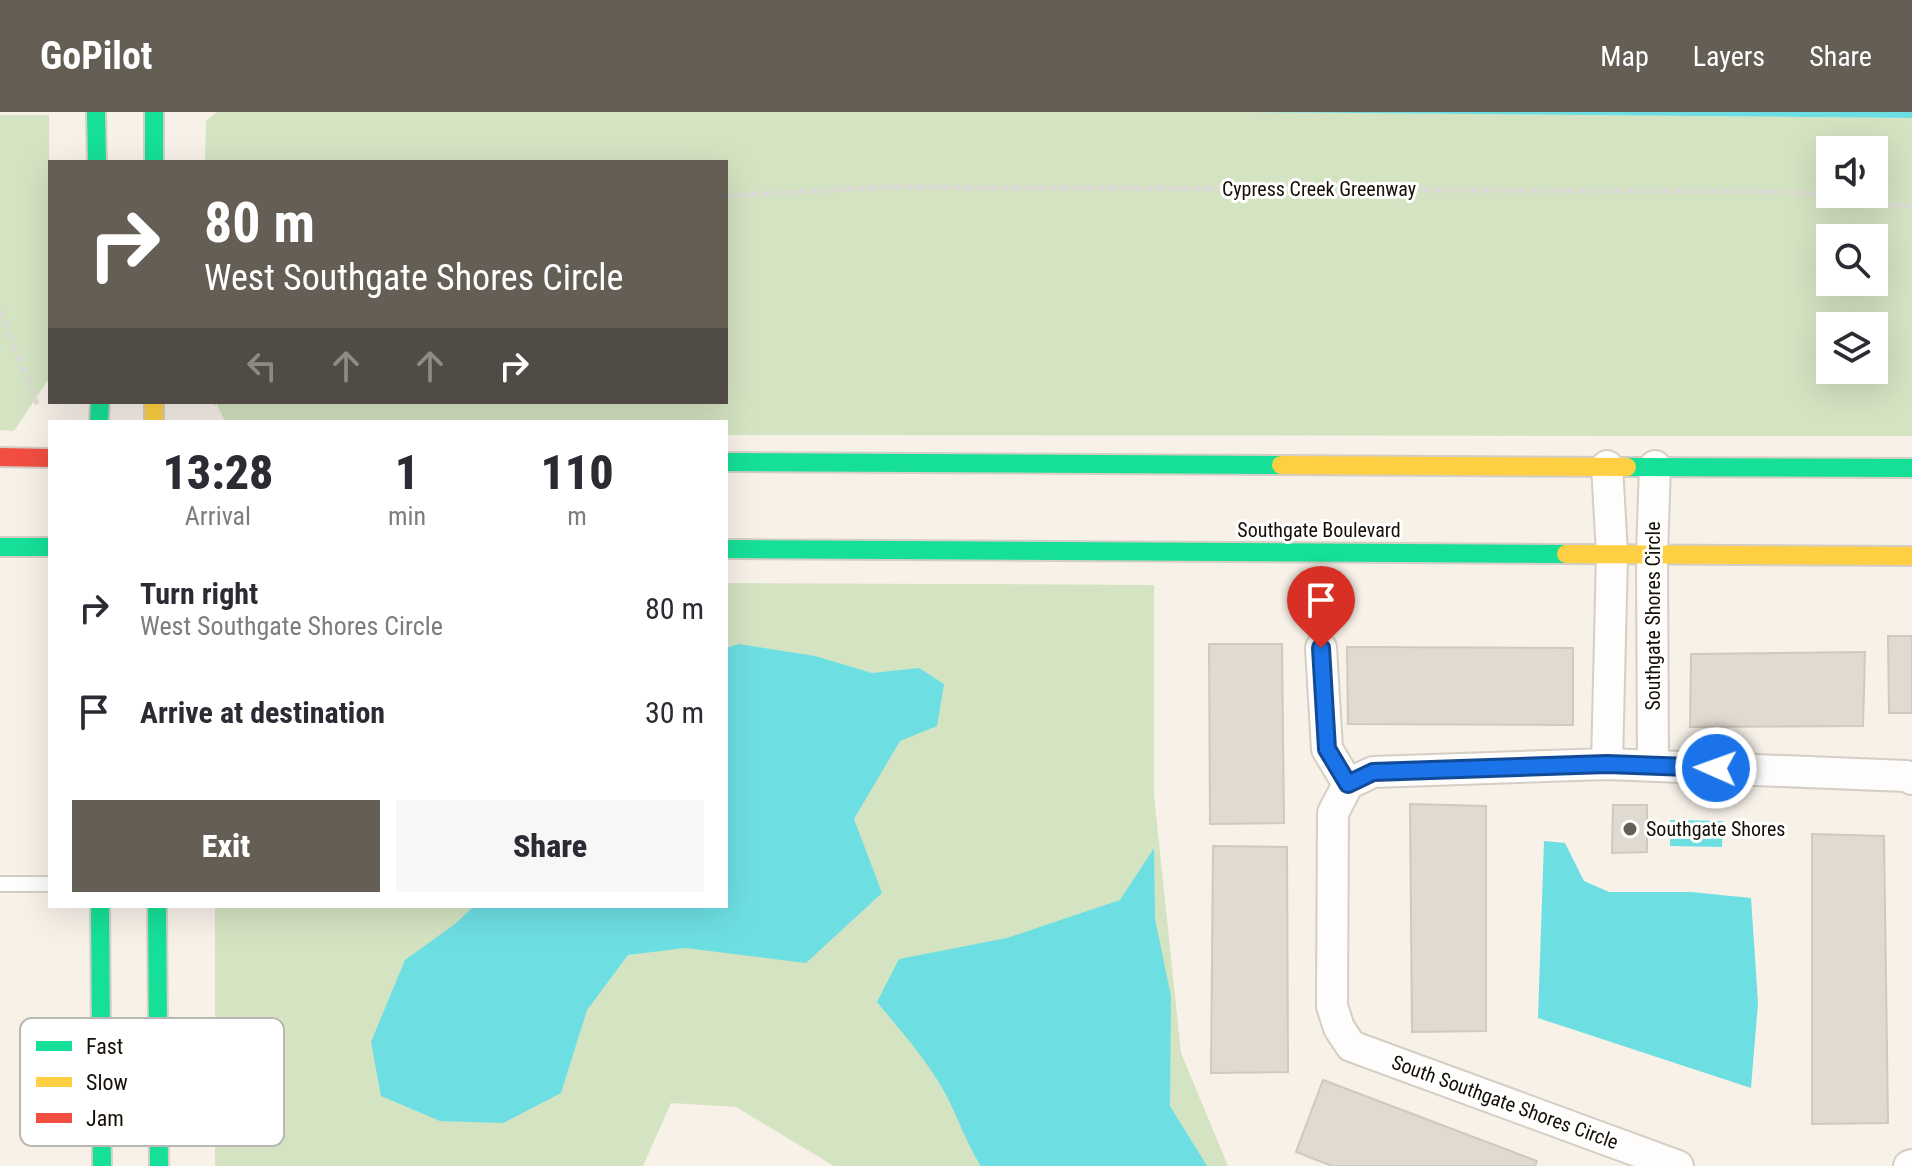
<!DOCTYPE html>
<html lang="en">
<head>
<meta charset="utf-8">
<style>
  body { margin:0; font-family:"Roboto Condensed",sans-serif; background:#f7f7f7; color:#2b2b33; height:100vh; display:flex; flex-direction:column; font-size:30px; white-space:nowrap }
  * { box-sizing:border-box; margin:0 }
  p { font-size:26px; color:#7c7c81 }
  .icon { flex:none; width:44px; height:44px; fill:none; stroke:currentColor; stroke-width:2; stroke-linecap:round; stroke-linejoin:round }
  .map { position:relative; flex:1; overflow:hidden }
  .details { position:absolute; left:48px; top:308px; width:680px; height:488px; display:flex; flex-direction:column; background:#fff; border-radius:0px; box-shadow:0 8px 32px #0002 }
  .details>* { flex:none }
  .top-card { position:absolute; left:48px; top:48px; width:680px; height:244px; border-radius:0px; box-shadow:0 8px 32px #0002; background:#645e55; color:#fff; overflow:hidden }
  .controls { position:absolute; left:1816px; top:24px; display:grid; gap:16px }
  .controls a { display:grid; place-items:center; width:72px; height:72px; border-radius:0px; background:#fff; box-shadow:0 8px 32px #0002; font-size:40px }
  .pin { position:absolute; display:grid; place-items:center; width:68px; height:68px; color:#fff; margin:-82px -34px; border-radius:50% 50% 50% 0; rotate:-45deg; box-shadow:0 0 8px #0007 }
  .pin .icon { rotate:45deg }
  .me { position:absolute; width:88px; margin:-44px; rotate:272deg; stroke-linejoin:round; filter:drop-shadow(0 0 6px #0008) }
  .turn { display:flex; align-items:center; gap:28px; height:168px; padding:0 24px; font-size:36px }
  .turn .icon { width:104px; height:104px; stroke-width:2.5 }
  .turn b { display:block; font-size:56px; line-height:68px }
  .lanes { display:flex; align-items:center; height:76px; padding:0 24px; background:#0003; justify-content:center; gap:40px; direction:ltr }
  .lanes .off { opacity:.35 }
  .eta { display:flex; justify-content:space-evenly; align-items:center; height:136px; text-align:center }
  .eta b { font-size:48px; font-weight:800; line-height:56px }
  .cta { display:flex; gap:16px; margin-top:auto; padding:16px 24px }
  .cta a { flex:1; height:92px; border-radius:0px; background:#645e55; color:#fff; font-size:32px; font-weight:800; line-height:92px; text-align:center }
  .cta a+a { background:#f7f7f7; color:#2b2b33 }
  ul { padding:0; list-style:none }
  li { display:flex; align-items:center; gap:24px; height:104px; padding:0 24px }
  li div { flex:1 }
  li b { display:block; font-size:30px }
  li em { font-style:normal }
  header { display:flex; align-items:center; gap:48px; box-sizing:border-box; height:112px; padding:0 40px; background:#645e55; color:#fff }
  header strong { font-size:38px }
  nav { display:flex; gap:44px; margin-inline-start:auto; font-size:28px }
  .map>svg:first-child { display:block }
</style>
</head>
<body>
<header>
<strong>GoPilot</strong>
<nav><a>Map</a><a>Layers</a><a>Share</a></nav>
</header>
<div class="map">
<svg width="1912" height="1054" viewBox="0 0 1912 1054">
  <rect width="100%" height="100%" fill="#f7f1e8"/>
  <path fill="#d4e3c2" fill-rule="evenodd" d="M217,0H1254L1912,6V324L726,323V310H225L216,290H726V50H205L206,9ZM1830,38H1874V82H1830ZM1830,126H1874V170H1830ZM1830,214H1874V258H1830Z
    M0,3H49L50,265L14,319L0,318Z
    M726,471L1154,473V683L1181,941L1228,1054H834L736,995L671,991L643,1054H215V794H726Z"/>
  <path fill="#6ddfe3" d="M1254,0H1912V6Z
    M739,532L815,544L872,561L919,556L944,572L937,614L900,629L854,707L882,781L806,851L685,836L628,843L587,898L561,981L503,1011L440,1009L381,984L371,930L405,848L455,812L474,794H726V536Z
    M1670,708L1723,709L1722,735L1670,734Z
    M1544,729L1565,731L1584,769L1609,780H1691L1751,786L1758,891L1751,976L1538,906Z
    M1154,736L1155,807L1171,884L1170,994L1207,1054H981C966,1031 958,1005 945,981C927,948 901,919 877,890L899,847L1007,826L1120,788Z"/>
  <path fill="#e0dad0" stroke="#cfc9c0" stroke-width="2" d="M1888,524H1912V601H1889Z
    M1209,532H1282L1284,711L1210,712Z
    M1347,535L1573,536V613L1348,612Z
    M1865,540L1863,614L1690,615L1691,542Z
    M1410,692L1486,694V919L1412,920Z
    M1613,693H1647V740L1612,741Z
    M1812,722L1884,724L1888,1011L1812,1012Z
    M1213,734L1287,735L1288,960L1211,961Z
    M1323,968L1537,1049L1535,1054H1332L1296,1040Z"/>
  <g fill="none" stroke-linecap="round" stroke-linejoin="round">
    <g stroke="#d4cec4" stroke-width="18">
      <path id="lane" d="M0,772H50"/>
    </g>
    <g stroke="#d4cec4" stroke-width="34">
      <path id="street" d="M1607,354L1612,442L1607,652
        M1321,536L1327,637L1348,672L1333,701L1332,894L1339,916L1351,934L1678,1054
        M1653,654L1652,443L1655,354
        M1348,672L1373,660L1607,652L1906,664L1912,667
        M1909,1054L1912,1053"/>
    </g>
    <g stroke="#d4cec4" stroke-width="22">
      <path id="fast" d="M96,0L97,50
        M154,0V50
        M99,310L100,290
        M726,350L1281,353
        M1627,355L1912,356
        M0,435H50
        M726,437L1566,442
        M100,794L102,1054
        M157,794L159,1054"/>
    </g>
    <g stroke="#d4cec4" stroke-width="22">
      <path id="slow" d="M154,290V310
        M1281,353L1627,355
        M1566,442L1912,444"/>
    </g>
    <g stroke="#d4cec4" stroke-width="22">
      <path id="jam" d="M0,345L50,346"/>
    </g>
    <path stroke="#dcdad7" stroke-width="5" stroke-dasharray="8 4" stroke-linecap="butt" d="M726,84L887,75L1795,80L1899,94H1912
      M0,198L37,292
      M213,292L215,290"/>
    <use href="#lane" stroke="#fefdfc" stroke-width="14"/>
    <use href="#street" stroke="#fefdfc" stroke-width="30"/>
    <use href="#fast" stroke="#16e098" stroke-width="18"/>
    <use href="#slow" stroke="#ffcf43" stroke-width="18"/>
    <use href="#jam" stroke="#f24e42" stroke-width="18"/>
  </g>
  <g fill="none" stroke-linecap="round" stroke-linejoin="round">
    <g stroke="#114b97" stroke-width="20">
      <path id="route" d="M1321,536L1327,637L1348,672L1373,660L1607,652L1716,656"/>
    </g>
    <use href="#route" stroke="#1a73e8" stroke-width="14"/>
  </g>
  <circle fill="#645e55" stroke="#fff" stroke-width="3" cx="1630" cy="717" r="8"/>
  <g text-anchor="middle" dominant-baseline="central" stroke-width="6" stroke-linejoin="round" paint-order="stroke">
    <g font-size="20" fill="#150f06" stroke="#fff">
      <text x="1319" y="77">Cypress Creek Greenway</text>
      <text x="1319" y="418">Southgate Boulevard</text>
      <text transform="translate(1653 504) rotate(-90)">Southgate Shores Circle</text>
      <text transform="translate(1505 990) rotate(20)">South Southgate Shores Circle</text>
    </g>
    <g font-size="20" fill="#150f06" stroke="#fff" text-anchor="start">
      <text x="1646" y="717">Southgate Shores</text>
    </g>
  </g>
  <rect x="20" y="906" width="264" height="128" rx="12" fill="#fff" stroke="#b9b7b4" stroke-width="2"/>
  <rect x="36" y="929" width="36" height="10" fill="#16e098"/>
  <rect x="36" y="965" width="36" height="10" fill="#ffcf43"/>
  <rect x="36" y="1001" width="36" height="10" fill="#f24e42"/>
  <g font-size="22" fill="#150f06">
    <text x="86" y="942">Fast</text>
    <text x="86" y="978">Slow</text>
    <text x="86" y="1014">Jam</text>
  </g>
</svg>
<div class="controls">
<a><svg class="icon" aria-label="sound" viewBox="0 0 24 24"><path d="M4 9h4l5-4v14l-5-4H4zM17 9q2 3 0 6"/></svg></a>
<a><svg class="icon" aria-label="search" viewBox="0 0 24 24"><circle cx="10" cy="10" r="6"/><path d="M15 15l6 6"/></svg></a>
<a><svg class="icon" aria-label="layers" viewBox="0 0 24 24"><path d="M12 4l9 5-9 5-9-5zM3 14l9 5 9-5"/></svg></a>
</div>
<div class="pin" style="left:1321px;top:536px;background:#d93025"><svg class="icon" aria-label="arrive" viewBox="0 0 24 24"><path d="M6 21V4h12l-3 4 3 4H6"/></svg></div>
<svg class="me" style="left:1716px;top:656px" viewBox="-20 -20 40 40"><circle r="17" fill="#1a73e8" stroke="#fff" stroke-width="3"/><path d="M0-11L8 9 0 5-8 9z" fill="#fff"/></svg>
<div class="top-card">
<div class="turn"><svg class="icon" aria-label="right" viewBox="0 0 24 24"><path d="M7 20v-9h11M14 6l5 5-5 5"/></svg><div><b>80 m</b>West Southgate Shores Circle</div></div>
<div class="lanes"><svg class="icon off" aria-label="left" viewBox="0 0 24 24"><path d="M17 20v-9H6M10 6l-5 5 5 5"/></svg><svg class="icon off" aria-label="ahead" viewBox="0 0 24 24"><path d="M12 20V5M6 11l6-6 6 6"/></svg><svg class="icon off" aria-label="ahead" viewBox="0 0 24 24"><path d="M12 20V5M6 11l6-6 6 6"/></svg><svg class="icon" aria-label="right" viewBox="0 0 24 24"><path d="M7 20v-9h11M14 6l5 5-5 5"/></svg></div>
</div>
<section class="details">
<div class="eta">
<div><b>13:28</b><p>Arrival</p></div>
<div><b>1</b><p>min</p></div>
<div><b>110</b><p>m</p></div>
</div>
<ul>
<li><svg class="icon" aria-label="right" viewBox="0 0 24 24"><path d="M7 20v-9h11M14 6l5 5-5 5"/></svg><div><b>Turn right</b><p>West Southgate Shores Circle</p></div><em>80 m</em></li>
<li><svg class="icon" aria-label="arrive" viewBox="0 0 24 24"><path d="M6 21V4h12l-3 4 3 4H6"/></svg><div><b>Arrive at destination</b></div><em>30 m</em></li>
</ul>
<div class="cta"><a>Exit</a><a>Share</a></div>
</section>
</div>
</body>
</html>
